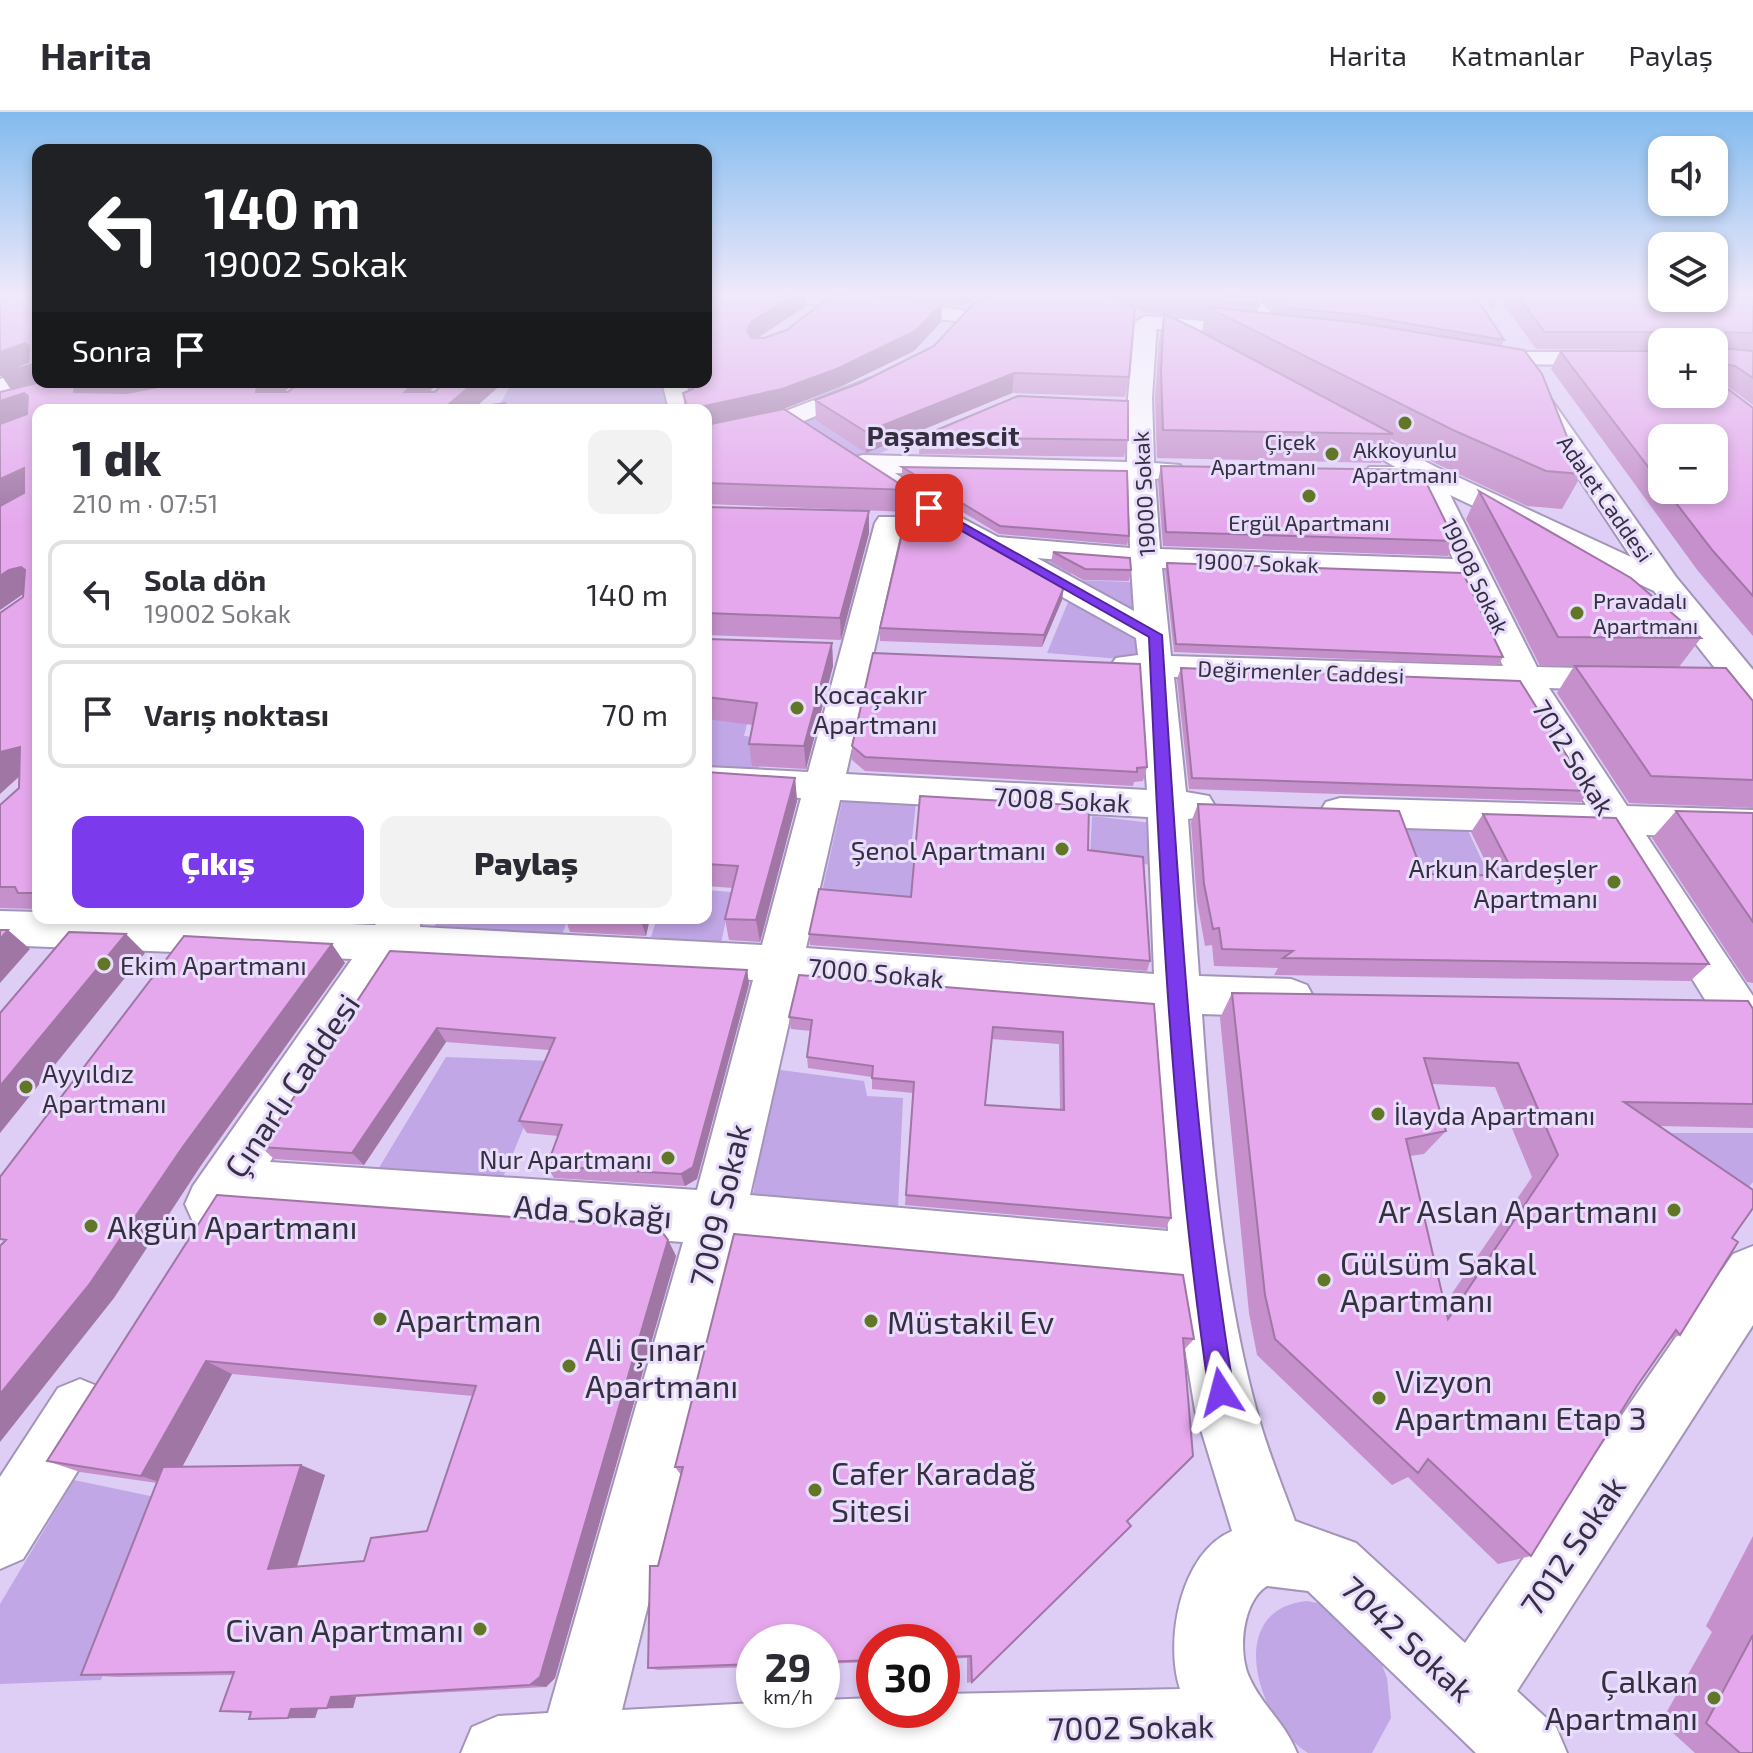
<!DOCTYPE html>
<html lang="tr">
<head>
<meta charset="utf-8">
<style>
  body { margin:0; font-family:"Exo 2",sans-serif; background:#f2f2f3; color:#2b2b33; height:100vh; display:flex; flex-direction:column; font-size:30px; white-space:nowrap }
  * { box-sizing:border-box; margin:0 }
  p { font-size:26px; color:#7c7c81 }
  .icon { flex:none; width:44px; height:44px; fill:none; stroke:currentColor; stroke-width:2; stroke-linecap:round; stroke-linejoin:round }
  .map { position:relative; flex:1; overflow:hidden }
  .sheet { position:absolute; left:32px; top:292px; width:680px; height:520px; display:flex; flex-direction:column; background:#fff; border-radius:16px; box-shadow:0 4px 12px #0003 }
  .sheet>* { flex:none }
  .banner { position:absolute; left:32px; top:32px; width:680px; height:244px; border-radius:16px; box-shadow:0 4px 12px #0003; background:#202124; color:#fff; overflow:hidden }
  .buttons { position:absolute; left:1648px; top:24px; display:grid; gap:16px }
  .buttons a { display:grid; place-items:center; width:80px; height:80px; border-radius:16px; background:#fff; box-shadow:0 4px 12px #0003; font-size:40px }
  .speed { position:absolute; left:736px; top:1512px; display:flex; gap:16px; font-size:40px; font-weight:700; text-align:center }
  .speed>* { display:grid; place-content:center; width:104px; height:104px; border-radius:50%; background:#fff; box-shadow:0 4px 12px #0003; line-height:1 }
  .speed small { font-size:20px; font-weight:400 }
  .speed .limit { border:12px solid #d22; background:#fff; color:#111 }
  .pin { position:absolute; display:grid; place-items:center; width:68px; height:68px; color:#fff; margin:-34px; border-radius:16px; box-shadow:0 4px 12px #0006 }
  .me { position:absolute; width:88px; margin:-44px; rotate:351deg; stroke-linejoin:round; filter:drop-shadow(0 0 6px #0008) }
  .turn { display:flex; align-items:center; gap:28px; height:168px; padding:0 40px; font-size:36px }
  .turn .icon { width:104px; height:104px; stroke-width:2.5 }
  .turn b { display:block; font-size:56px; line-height:68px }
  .then { display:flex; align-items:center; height:76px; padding:0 40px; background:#0003; gap:16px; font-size:30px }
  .round { display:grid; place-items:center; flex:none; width:84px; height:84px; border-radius:16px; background:#f2f2f3 }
  .overview { display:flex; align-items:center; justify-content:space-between; height:136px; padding:0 40px }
  h1 { font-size:48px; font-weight:800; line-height:60px }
  .cta { display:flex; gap:16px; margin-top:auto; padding:16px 40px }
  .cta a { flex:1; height:92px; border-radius:16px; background:#7c3aed; color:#fff; font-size:32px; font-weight:800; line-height:92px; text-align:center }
  .cta a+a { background:#f2f2f3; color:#2b2b33 }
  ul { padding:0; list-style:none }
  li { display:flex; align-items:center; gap:24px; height:108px; margin:0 16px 12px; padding:0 24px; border:4px solid #e1e1e2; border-radius:16px }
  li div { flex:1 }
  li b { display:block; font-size:30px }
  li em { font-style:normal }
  header { display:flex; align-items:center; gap:48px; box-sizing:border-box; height:112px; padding:0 40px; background:#fff; border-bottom:2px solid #e1e1e2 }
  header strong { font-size:38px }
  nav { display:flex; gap:44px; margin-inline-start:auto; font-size:28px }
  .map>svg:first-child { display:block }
</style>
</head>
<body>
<header>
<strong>Harita</strong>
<nav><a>Harita</a><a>Katmanlar</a><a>Paylaş</a></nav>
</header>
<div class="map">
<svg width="1753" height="1641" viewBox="0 0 1753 1641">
  <rect width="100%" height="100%" fill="#decef6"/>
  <path fill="#c1a7e6" d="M512,270H660L667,298H497Z
    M828,299L897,334L864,348L800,309Z
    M1029,446L1069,448L1072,468L1132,470L1139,509Z
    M1071,483L1141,520L1145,549L1047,541Z
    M706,606L748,608L744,624L766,626L758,659L706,657Z
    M843,686L916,691L910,746L931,749L926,792L821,784Z
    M1092,704L1152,711V753L1090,745Z
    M1390,705L1463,708L1493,772L1416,770Z
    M706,778L732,780L721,831L651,825L657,806H706Z
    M439,806H568L561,826L431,821Z
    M446,945L551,949L502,1068L377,1059Z
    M773,957L864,969L867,984L903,986L898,1096L753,1083Z
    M1639,1021H1753V1070L1730,1098Z
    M74,1368L174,1389L101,1568L0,1572V1492Z
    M1307,1489L1323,1492L1379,1545L1387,1566L1391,1606L1372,1641H1308C1257,1609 1223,1497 1307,1489Z"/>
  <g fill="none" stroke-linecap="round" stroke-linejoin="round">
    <g stroke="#a394ba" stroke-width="4">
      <path id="minor" d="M787,184H847L963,198L974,204L963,210L797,190Z
        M1229,184C1262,183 1270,194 1284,222L1281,227H1265L1252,201Z
        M1146,204L1157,210L1152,286L1154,351L1180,353L1183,359L1180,365L1155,367L1160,437L1453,447L1416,369L1369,367L1366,361L1369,355H1436L1537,555L1627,557L1639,561L1644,568L1639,575L1627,579L1549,576L1627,694L1753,698V726L1646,723L1753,884V944L1736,938L1603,722L1340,714L1326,710L1320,700L1326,690L1340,686L1586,693L1514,575L1174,565L1186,680L1209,684L1215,694L1209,704L1188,707L1199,864L1291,867L1307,873L1314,886L1307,899L1291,905L1202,902C1211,1034 1222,1173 1257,1300C1267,1337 1282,1373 1295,1409L1356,1431L1465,1531L1733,1142L1753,1134V1213L1517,1579L1556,1615L1567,1641H1476L1308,1479L1267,1474C1242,1489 1237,1542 1250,1567C1263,1595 1284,1609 1297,1641H461L472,1615L498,1604L548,1601L683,1130L239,1098L231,1110L212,1118L193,1110L185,1092L193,1074L352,847L0,833V799L38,800V806H199L375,813L380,806H421L420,815L762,833L801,686L706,681V655L808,660L875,411L879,405H899L903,411L846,662L1147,678L1139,564L1116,560L1111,553L1116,546L1138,543L1136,526L940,417L850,351L854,345L863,343L1127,350L1128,286L1135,210ZM895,361L1128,366L1130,436L998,425L960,405ZM1037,446L1131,454L1134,499ZM1162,456L1461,466L1503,554L1171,544ZM840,688L1148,705L1154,862L806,836ZM399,849L753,868L697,1078L270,1050ZM798,871L1155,900L1168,1119L750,1083ZM737,1134L1175,1175L1195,1298L1232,1419C1181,1440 1164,1528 1180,1577L942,1582V1598H874V1586L822,1588V1598H754V1591L622,1598Z
        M1512,240H1662V254L1504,252L1501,247L1504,242Z
        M38,253V268L0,282V267Z
        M871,266L879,268L883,273L879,278L799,311L706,331V315L783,300Z
        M662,270H686L693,298H669Z
        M80,1267L102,1276L111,1298L102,1320L23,1447L0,1457V1365L58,1276Z"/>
    </g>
    <g stroke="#a394ba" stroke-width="4">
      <path id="major" d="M1146,204L1263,214L1274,221L1263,228L1138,215L1135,210Z
        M1539,281L1548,283L1676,465L1753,558V592L1741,589L1654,479L1416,367L1322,312L1326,307H1344L1436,355L1631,445L1527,288Z"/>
    </g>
    <use href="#minor" fill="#fff" fill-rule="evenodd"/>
    <use href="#major" fill="#fff" fill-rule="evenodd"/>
  </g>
  <path fill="#c590cb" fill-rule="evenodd" d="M38,184V270H295L284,280H288L300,270H438L429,280H435L444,270H504L475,296L505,291L507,298H38V800L35,797L0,796V693L19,676L23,482L0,498L11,278L2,264Z
    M706,184H806V194L758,226H764L872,184H985L961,194L942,192L941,210L914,239L840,275L784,297L909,378V400L706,392V298H685L683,281L691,278L689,270H706Z
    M990,184H1475L1504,228L1502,234L1582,362L1562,397L1527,394L1437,352L1391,327L1381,351L1157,346L1155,286L1159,228L1164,203L1147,201L1112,186L1129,265L1125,285L1012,281L866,341L816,308L815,288L860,271L934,234ZM1255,186L1271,195L1276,202L1257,200L1259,193ZM1166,203L1204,207L1202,220Z
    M1481,184H1753V293L1724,272L1719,271L1753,296V524L1698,459L1551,257L1560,239L1662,282L1714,230H1662V238L1536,237L1498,185L1492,198ZM1662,326L1714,378H1662Z
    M920,325L1128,328L1124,345L919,342Z
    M1161,354L1455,429L1448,444L1163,434L1158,368Z
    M902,355L1129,424L1127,433L999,422L902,363Z
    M1479,379L1701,526L1679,555L1753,589V696L1629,691L1557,581L1574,554H1540L1466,407Z
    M706,395L869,399V421L841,528L706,523Z
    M1053,440L1131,458L1129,469L1083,468L1051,450Z
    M1167,451L1503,545L1498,553L1174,540L1165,459Z
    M1062,488L1042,535L880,529V516Z
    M706,527L832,531L833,554L806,657L752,654L749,632L753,613L706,607Z
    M1181,556L1589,679L1581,690L1189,677L1177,567Z
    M852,634L1147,655L1143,669L1134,670L1133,674L865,659L852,648Z
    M706,660L795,666L797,689L760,830L729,828L725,807L733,776L706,774Z
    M1198,692L1423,762L1492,763L1471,720L1483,702L1709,852L1690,869L1274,863L1278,856L1214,854L1212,833L1205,834L1197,789L1191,710Z
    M1676,699L1753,701V871L1747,870L1652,726Z
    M1088,738L1150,849L1147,859L810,833L809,822L911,785Z
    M239,806H298L297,807Z
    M565,806H650L646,824L570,820Z
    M390,839L747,858L749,872L697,1067L685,1074L554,1066L547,1054L558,1024L527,1021L519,1009L549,938L446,930L364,1053L274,1047L261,1035Z
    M1232,881L1753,897V1016L1659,1014L1732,1126L1680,1223L1669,1228L1637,1274L1531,1444L1498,1452L1408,1365L1392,1373L1257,1243L1249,1201L1220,906ZM1432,972L1495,975L1532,1065L1444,1193L1410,1044L1424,1042L1446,1019Z
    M1154,892L1171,1106L1165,1116L905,1093L913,981L872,977V965L808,956L807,945L811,919L791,917L789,905ZM991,927L1059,932L1060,998L985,993Z
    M217,1083L668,1128L676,1144L555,1566L546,1575L356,1585L353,1596L318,1597L315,1606L249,1607L251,1600L234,1563L117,1565L81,1563L157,1371L80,1360L47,1349ZM232,1262L473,1284L427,1419L364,1449L297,1455L325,1363L182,1355Z
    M734,1122L1194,1227L1184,1238L1127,1409L972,1570L967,1571V1546L942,1547V1530H874V1550L822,1552V1530H754V1555L658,1558L648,1556L658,1454L681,1363L675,1355Z
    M1753,1424V1641H1695L1661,1610L1712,1520L1706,1514Z"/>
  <path fill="#a076a5" d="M793,184H806V194L752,229L747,219L751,210Z
    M961,184H985L961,194Z
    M942,192L941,210L914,239L840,275L783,297L706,314V298H700V295Z
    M25,231L38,251V270H52L13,280L2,264H0V240Z
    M1014,261L1012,281L866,341V320Z
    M85,270H191L100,288L74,280L75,275Z
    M263,270H295L266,296L256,280L257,276Z
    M414,270H438L414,298L405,280Z
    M475,270H504L472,298H442Z
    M24,281L37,301L0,314V289Z
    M24,356L38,376L0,396V367Z
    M869,399V421L841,528L840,506Z
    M21,455L37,477L26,480L0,498V464L9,458Z
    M1064,475L1062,488L1042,535L1044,523Z
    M832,531L833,554L806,657L804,634Z
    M20,635L22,662L0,682V640Z
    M795,666L797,689L760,830L756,808Z
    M640,806H650L646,824Z
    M8,818L30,837L0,871V827Z
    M126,822L145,841L0,1021V974Z
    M332,832L345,851L202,1052L114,1186L0,1330V1282Z
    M747,858L749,872L697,1067L685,1074L681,1062Z
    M437,916L446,930L364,1053L352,1041Z
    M668,1128L676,1144L555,1566L546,1575L530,1573Z
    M206,1249L232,1262L172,1374L141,1364Z
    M301,1353L325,1363L294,1463L268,1457Z
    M331,1585H356L353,1596H327Z
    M291,1597H318L315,1606H288Z"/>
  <path fill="#e5a8ec" stroke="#a076a5" stroke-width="2" fill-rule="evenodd" d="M15,184H38V251L0,261L28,250L29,234L25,231L0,240V186Z
    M706,184H793L751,210L747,219L752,226H764L787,218L830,184H870L942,192L915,219L839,256L782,277L700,295V298H688L683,281L693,277L691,270H706Z
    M990,184H1107L1135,196L1129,265L1014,261L866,320L815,288L860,271L934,234L973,192Z
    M1161,184H1254L1259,193Z
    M1281,184H1475L1504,228L1358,203L1289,196Z
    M1517,184H1662V186H1714V184H1740L1753,190V221L1725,220L1722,236L1753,239V266L1735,254L1723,252L1722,262L1715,264L1716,268L1753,296V484L1713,439L1666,378H1714V326H1662V373L1560,239H1662V282H1714V230H1673L1674,220H1545Z
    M1207,195L1361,211L1524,238L1542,262L1582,362L1546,359L1453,318Z
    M1164,202L1196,217L1393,322L1163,318L1161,259Z
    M41,270H85L75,275L74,280L127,281L183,270H263L257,276L256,280H288L300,270H414L405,280H435L444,270H475L442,298H38V781H18L15,775H0V693L19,676L20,635L0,640V501L23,485L25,458L21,455L9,458L0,464V394L24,381V356L0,367V312L27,302L28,284L24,281L0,289V280Z
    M1018,284L1128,289V328L920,325Z
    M505,291L501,298H456Z
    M784,297L909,378L706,371V313Z
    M1161,354L1420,358L1455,429L1166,420Z
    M902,355L1127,359L1129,424L1000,414Z
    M1479,379L1631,466L1701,526L1558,525Z
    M706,395L869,399L840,506L706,501Z
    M930,401L1064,475L1044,523L880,516L905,409L926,408Z
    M1053,440L1130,446L1131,458L1085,457Z
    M1167,451L1463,461L1503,545L1176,532Z
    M706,527L832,531L804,634L749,632L757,591L706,585Z
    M873,541L1140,552L1147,655L1137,656V660L865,645L852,634Z
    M1575,554L1726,556L1753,589V668L1651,664Z
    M1181,556L1520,569L1589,679L1192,666Z
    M706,660L795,666L756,808L725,807L738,754L706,752Z
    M920,684L1089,694L1088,738L1143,745L1150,849L809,822L819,777L911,785Z
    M1198,692L1399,699L1423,762L1515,764L1483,702L1616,706L1709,852L1283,846L1293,839L1222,837L1219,816L1213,817L1204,772Z
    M1676,699L1753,701V810Z
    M0,818H8L0,827Z
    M69,820L126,822L0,974V901Z
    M184,824L332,832L182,1036L89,1173L0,1282V1134L6,1128L0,1127V1065Z
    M390,839L747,858L693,1055L681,1062L547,1054L562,1013L519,1009L555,926L437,916L352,1041L261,1035Z
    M799,863L1154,892L1171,1106L906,1083L914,970L872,966L873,954L807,945L812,908L789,905ZM993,915L1063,920L1064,998L985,993Z
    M1232,881L1748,889L1753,897V992L1624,990L1753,1078V1096L1732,1126L1738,1130L1680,1223L1676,1218L1637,1274L1531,1444L1428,1347L1418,1361L1275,1227L1265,1183ZM1424,946L1518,951L1558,1043L1448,1207L1406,1027L1446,1019Z
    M217,1083L659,1116L668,1128L540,1565L530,1573L331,1585L327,1596L291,1597L288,1606L249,1607L251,1600L220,1599L234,1560L81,1563L163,1355L301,1353L268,1457L364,1449L371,1426L427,1419L476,1274L206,1249L141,1364L47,1349Z
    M734,1122L1183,1163L1194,1227L1183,1226L1193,1344L1127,1409L1131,1414L972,1570L971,1544L942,1545V1530H874V1548L822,1550V1530H754V1552L648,1556L650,1454H658L683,1355H675Z
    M1753,1523V1641H1740L1706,1611Z"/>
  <linearGradient id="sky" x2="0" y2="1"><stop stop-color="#82bbee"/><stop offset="0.44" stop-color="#f0e9fb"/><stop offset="1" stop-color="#f0e9fb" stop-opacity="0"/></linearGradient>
  <rect width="1753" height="414" fill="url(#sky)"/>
  <path fill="#7c3aed" stroke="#51269a" stroke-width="2" d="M929,392L1162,523C1178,776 1193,1029 1234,1280L1230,1289L1221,1292L1212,1289L1209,1280C1172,1029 1160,777 1149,525L925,398L923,396Z"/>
  <g fill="#617627" stroke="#e9ddfd" stroke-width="3">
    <circle cx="1405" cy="311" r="8"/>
    <circle cx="1332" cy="342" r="8"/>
    <circle cx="1309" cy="384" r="8"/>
    <circle cx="1577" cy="501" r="8"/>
    <circle cx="797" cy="596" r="8"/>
    <circle cx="1062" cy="737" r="8"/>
    <circle cx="1614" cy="770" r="8"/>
    <circle cx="104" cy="852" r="8"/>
    <circle cx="26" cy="975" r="8"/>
    <circle cx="1378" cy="1002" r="8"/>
    <circle cx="668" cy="1046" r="8"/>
    <circle cx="1674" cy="1098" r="8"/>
    <circle cx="91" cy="1114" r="8"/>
    <circle cx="1324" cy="1168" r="8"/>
    <circle cx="380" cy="1207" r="8"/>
    <circle cx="871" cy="1209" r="8"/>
    <circle cx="569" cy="1254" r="8"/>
    <circle cx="1379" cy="1286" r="8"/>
    <circle cx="815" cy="1378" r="8"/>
    <circle cx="480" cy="1517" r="8"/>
    <circle cx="1714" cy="1586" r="8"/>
  </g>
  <g text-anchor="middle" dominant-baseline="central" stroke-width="6" stroke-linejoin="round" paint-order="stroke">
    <g font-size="22" fill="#362f3f" stroke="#e9ddfd">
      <text x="1316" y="329" text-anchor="end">Çiçek<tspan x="1316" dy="25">Apartmanı</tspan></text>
      <text x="1405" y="337">Akkoyunlu<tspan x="1405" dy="25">Apartmanı</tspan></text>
      <text x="1309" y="410">Ergül Apartmanı</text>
      <text x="1593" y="488" text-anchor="start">Pravadalı<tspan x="1593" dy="25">Apartmanı</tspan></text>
    </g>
    <g font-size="22" fill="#362f3f" stroke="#e9ddfd">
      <text transform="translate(1143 382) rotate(-93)">19000 Sokak</text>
      <text transform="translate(1606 386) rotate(55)">Adalet Caddesi</text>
      <text transform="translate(1257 450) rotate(2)">19007 Sokak</text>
      <text transform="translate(1476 464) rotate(64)">19008 Sokak</text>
      <text transform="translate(1301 559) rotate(2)">Değirmenler Caddesi</text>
    </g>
    <g font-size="26" fill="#362f3f" stroke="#e9ddfd" text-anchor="start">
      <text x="813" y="581">Kocaçakır<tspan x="813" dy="30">Apartmanı</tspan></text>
      <text x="1046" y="737" text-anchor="end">Şenol Apartmanı</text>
      <text x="1598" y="755" text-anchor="end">Arkun Kardeşler<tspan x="1598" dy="30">Apartmanı</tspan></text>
      <text x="120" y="852">Ekim Apartmanı</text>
      <text x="42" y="960">Ayyıldız<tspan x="42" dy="30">Apartmanı</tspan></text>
      <text x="1394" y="1002">İlayda Apartmanı</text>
      <text x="652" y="1046" text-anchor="end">Nur Apartmanı</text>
    </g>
    <g font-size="26" fill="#362f3f" stroke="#e9ddfd">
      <text transform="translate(1574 645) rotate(58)">7012 Sokak</text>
      <text transform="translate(1062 687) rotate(3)">7008 Sokak</text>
      <text transform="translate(876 860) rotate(5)">7000 Sokak</text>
    </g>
    <g font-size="28" font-weight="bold" fill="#362f3f" stroke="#e9ddfd">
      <text x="943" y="323">Paşamescit</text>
    </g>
    <g font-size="32" fill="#362f3f" stroke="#e9ddfd">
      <text transform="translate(291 973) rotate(-56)">Çınarlı Caddesi</text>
      <text transform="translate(719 1093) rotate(-76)">7009 Sokak</text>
      <text transform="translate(593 1098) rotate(4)">Ada Sokağı</text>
      <text transform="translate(1572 1433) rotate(-56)">7012 Sokak</text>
      <text transform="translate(1408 1526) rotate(43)">7042 Sokak</text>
      <text transform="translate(1131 1614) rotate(-1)">7002 Sokak</text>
    </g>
    <g font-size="32" fill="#362f3f" stroke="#e9ddfd" text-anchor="start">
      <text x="1658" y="1098" text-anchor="end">Ar Aslan Apartmanı</text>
      <text x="107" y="1114">Akgün Apartmanı</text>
      <text x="1340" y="1150">Gülsüm Sakal<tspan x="1340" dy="37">Apartmanı</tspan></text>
      <text x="396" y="1207">Apartman</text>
      <text x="887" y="1209">Müstakil Ev</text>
      <text x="585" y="1236">Ali Çınar<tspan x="585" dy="37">Apartmanı</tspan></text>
      <text x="1395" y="1268">Vizyon<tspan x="1395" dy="37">Apartmanı Etap 3</tspan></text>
      <text x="831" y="1360">Cafer Karadağ<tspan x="831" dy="37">Sitesi</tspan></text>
      <text x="464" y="1517" text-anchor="end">Civan Apartmanı</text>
      <text x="1698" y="1568" text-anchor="end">Çalkan<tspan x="1698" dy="37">Apartmanı</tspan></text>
    </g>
  </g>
</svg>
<div class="buttons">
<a><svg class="icon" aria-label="sound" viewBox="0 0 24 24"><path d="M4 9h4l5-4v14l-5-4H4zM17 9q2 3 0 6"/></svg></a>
<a><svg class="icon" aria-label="layers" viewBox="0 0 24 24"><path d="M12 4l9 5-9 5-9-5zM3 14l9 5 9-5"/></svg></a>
<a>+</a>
<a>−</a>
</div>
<div class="speed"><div>29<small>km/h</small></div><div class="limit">30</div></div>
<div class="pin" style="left:929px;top:396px;background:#d93025"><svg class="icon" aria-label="arrive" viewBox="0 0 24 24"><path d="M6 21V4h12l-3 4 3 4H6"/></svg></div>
<svg class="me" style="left:1221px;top:1280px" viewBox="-20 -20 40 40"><path d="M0-17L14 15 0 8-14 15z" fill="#7c3aed" stroke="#fff" stroke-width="4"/></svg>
<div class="banner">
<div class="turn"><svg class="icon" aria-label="left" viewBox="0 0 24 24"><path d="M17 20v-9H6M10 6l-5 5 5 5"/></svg><div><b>140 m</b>19002 Sokak</div></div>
<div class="then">Sonra<svg class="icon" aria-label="arrive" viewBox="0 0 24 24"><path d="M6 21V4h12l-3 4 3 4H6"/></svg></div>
</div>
<section class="sheet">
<div class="overview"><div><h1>1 dk</h1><p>210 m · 07:51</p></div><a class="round"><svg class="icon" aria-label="close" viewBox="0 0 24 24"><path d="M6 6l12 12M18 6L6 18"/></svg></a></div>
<ul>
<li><svg class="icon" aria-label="left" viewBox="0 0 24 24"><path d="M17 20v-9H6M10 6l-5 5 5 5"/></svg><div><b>Sola dön</b><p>19002 Sokak</p></div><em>140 m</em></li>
<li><svg class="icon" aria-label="arrive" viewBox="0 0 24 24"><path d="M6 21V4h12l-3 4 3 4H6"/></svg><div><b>Varış noktası</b></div><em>70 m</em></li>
</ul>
<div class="cta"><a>Çıkış</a><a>Paylaş</a></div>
</section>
</div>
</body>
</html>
